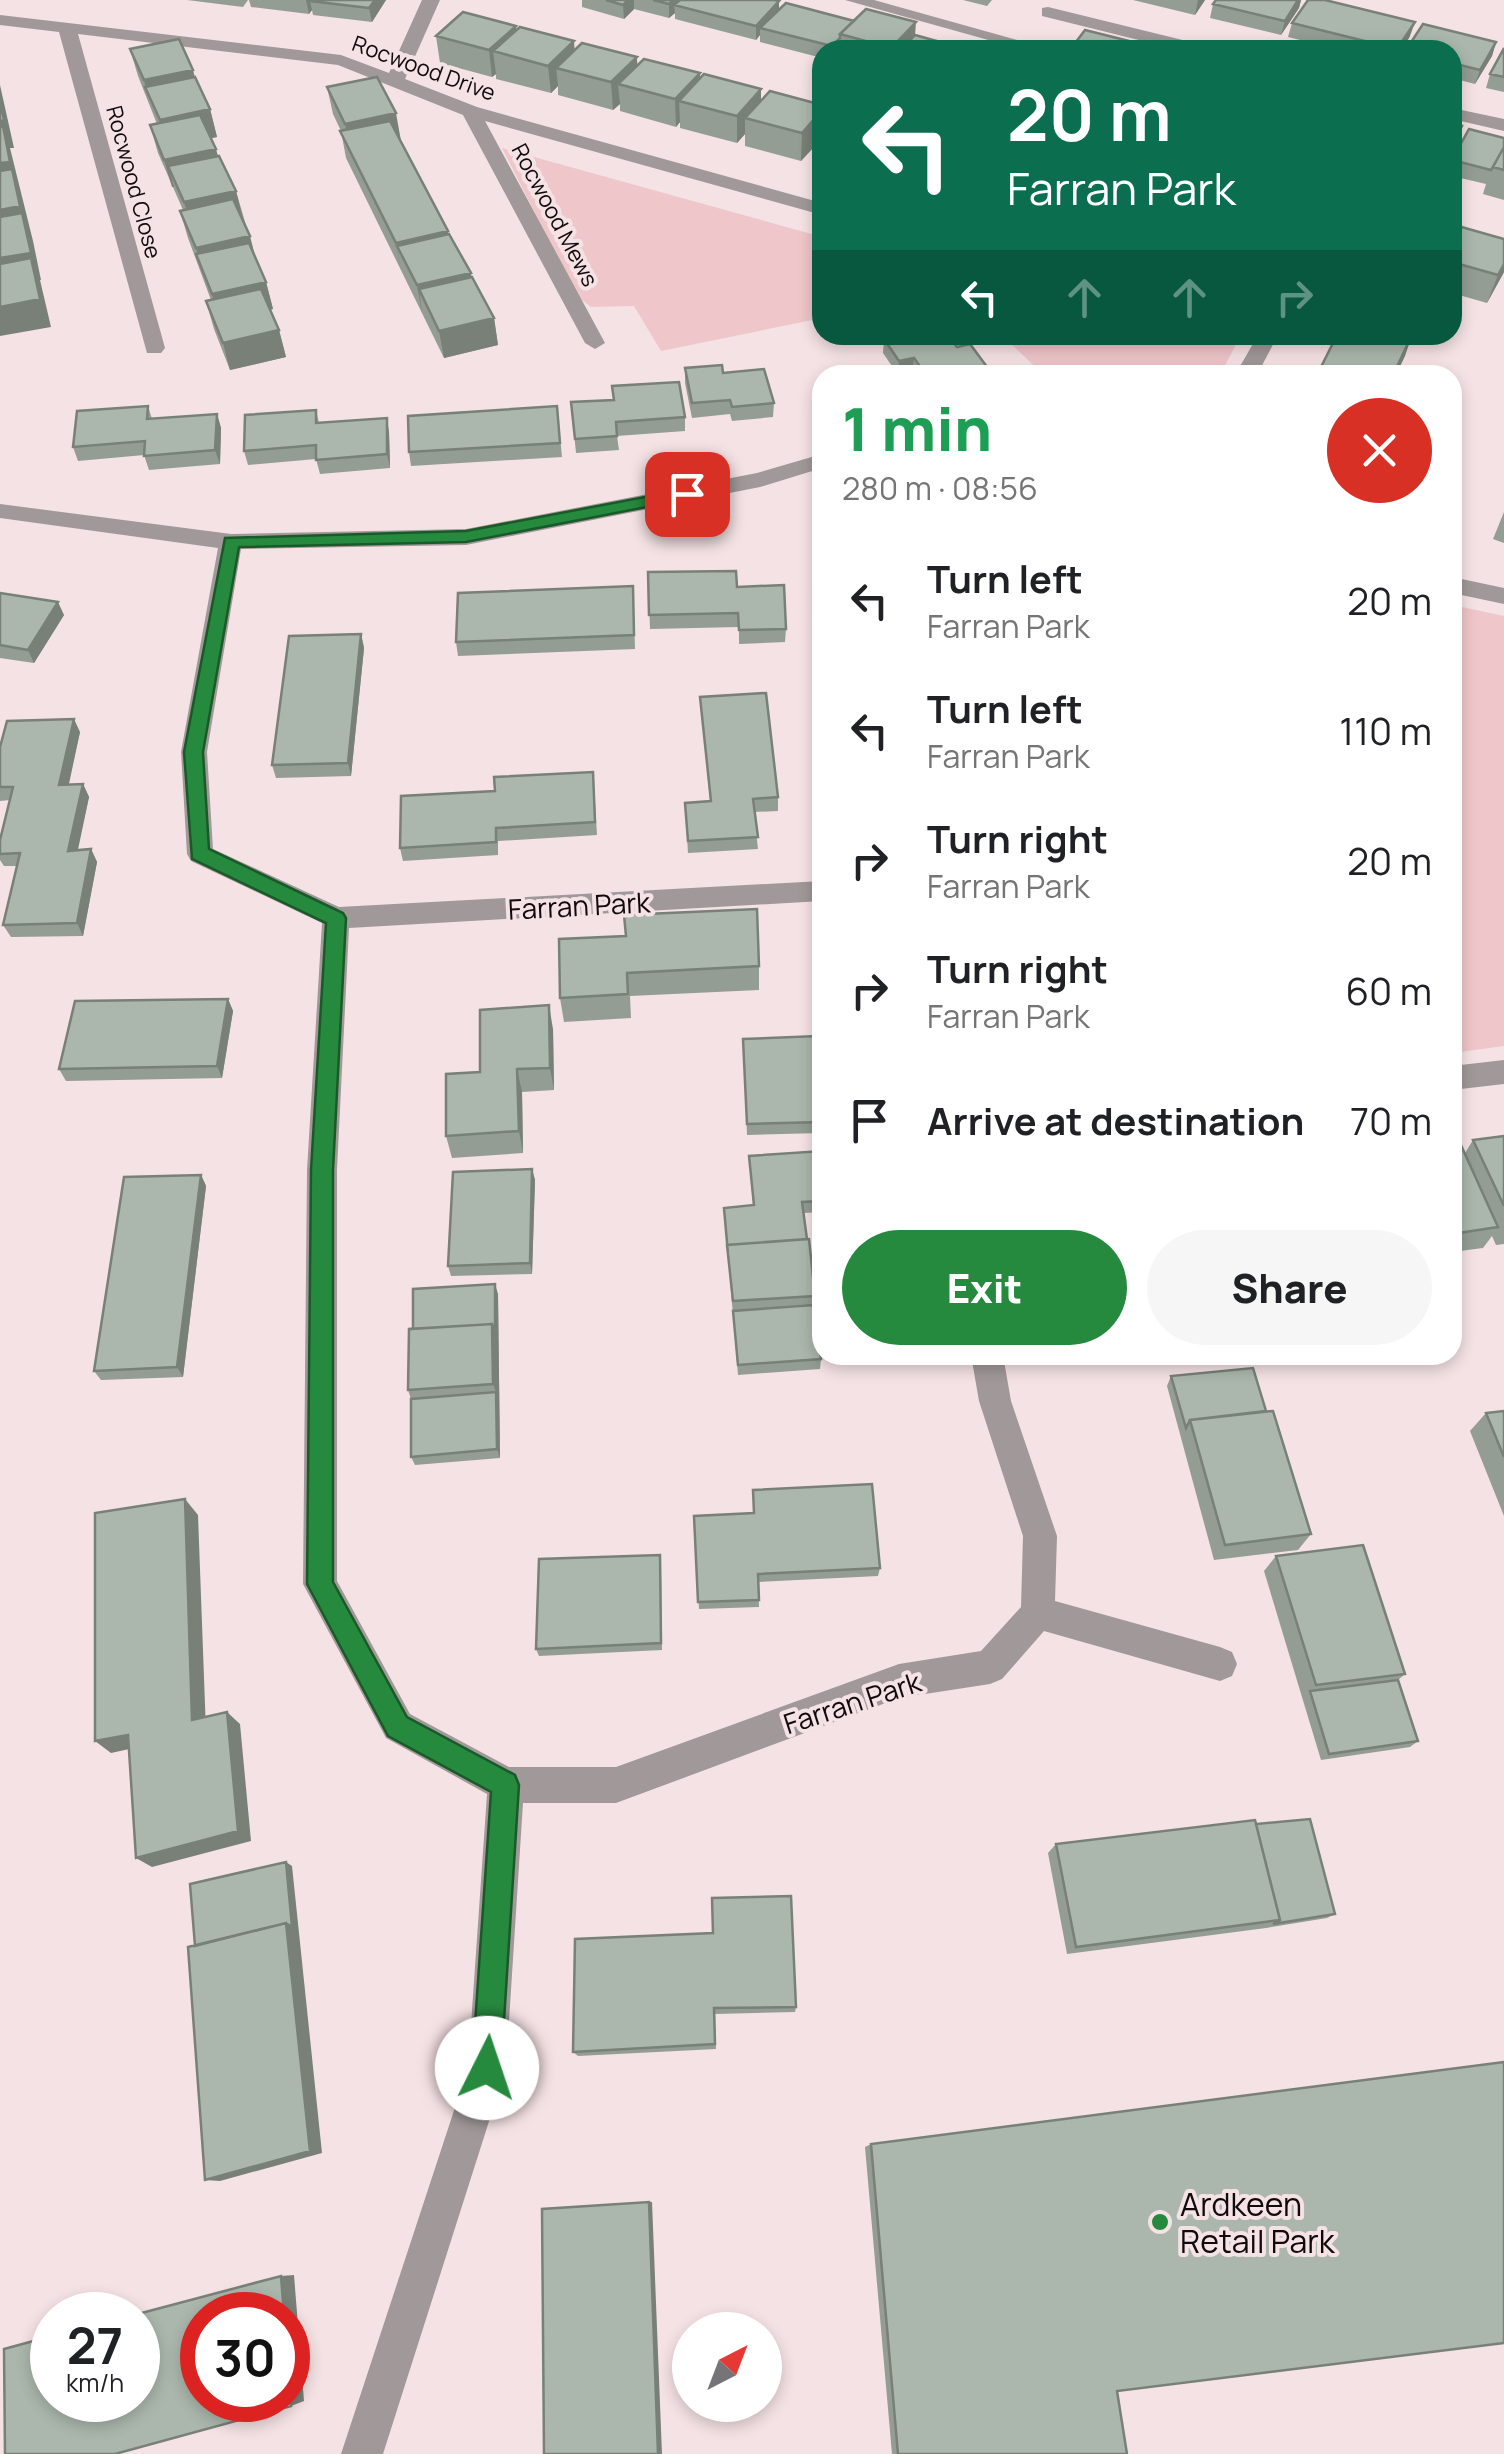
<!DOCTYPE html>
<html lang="en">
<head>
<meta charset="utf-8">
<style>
  body { margin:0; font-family:Manrope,sans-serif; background:#f6f6f6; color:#202124; height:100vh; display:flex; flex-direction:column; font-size:38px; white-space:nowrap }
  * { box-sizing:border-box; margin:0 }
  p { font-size:32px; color:#757577 }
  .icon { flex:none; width:55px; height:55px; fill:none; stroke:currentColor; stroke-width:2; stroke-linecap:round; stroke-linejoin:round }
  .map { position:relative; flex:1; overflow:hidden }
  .sheet { position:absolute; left:812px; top:365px; width:650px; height:1000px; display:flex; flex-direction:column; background:#fff; border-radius:30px; box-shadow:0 5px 15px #0003 }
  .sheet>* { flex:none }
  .hud { position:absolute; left:812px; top:40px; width:650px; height:305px; border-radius:30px; box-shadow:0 5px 15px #0003; background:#0b6e4f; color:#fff; overflow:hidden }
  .needle { width:65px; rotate:42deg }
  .tools { position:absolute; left:672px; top:2312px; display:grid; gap:20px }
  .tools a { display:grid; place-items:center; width:110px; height:110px; border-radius:50%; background:#fff; box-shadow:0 5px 15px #0003; font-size:50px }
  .speed { position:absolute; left:30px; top:2292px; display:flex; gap:20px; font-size:50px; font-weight:700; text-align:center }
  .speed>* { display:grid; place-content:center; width:130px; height:130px; border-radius:50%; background:#fff; box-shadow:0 5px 15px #0003; line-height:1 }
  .speed small { font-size:25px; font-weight:400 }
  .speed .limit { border:15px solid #d22; background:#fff; color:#111 }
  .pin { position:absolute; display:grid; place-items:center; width:85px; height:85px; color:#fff; margin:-42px; border-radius:20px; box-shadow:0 5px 15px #0006 }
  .me { position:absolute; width:110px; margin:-55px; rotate:4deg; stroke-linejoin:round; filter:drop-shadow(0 0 8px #0008) }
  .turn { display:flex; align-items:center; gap:35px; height:210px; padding:0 30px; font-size:45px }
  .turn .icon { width:130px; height:130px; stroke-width:2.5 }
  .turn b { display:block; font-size:70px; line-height:85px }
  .lanes { display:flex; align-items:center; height:95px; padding:0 30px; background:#0003; justify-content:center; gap:50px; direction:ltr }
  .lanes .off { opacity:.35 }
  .round { display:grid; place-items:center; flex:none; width:105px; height:105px; border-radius:52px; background:#f6f6f6 }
  .headline { display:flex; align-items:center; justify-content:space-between; height:170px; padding:0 30px }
  h1 { font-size:60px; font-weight:800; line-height:75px; color:#1e9e55 }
  .cta { display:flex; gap:20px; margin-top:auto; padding:20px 30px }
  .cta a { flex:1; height:115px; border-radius:60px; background:#268a3e; color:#fff; font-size:40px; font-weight:800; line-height:115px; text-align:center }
  .cta a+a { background:#f6f6f6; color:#202124 }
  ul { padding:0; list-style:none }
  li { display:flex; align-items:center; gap:30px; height:130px; padding:0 30px }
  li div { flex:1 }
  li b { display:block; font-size:38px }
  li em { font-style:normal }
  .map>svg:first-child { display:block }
</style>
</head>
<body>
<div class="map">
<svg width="1504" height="2454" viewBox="0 0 1504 2454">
  <rect width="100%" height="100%" fill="#f5e2e4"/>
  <path fill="#efc6ca" d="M502,148L822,237V318L661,351L634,306L591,307L577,296Z
    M992,335H1241L1220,375H1044L1010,343Z
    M1453,605L1504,616V1046L1453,1053Z"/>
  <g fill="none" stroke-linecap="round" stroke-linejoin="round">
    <path fill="#a09899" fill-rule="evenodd" d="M422,0H440L405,79L477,107L822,203V215L485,121L605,343L595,349L585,343L463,115L338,65L78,34L165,348L161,353H147L59,32L0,25V15L341,55L389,73Z
      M845,0H874L1035,45L1024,50Z
      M1048,7L1207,46L1210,50H1179L1042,16V8Z
      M1452,108L1504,119V131L1452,119Z
      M1258,335H1278L1257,375H1235Z
      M822,454V468L760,487L466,545L241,549L207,752L213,849L339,907L822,881V901L349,928L337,1170V1581L410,1714L509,1767H616L899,1664L981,1651L1021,1607L1023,1536L979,1401L971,1355H1003L1011,1401L1057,1536L1055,1601L1220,1647L1232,1652L1237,1664L1232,1676L1220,1681L1044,1631L1002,1679L990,1684L899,1698L616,1803H523L506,2068L383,2454H341L468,2068L487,1794L386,1738L303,1584L307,1170L322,923L191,861L187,854L181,752L218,548L0,518V504L231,534L466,529L757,473Z
      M1452,577L1504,588V604L1452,593Z
      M1504,1060V1084L1452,1090V1066Z"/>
  </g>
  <path fill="#939d94" d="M187,0H248L243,7Z
    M249,0H386L372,22L313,15L312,10L309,14L251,7Z
    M582,0H774L779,9L854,21L915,35L962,48V50H822V58L760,42V35L756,40L675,19V13L669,18L634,9L624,19L582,7Z
    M963,0H992L987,6Z
    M1133,0H1205L1195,15Z
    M1216,0H1301L1299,8L1281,35L1210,18L1213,4Z
    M1292,23L1410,36L1402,50H1340L1288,37Z
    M516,30L575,49L637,65L761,89V101L822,105V167L812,164L813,148L801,161L745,146V134L737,143L680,128V122L676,127L620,111V104L613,110L558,95V86L551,93L496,79V74L492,77L440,63L436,36Z
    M1496,42L1492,56L1475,84L1452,78V50Z
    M1504,48V92L1486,88L1490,74Z
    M130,49L210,109L217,137L211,138L218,156L236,191L255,256L266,282L273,309L270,310L279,330L286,357L230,370L214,329L206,301L211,300L188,238L180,211L183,210L158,153L150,125L157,124L138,76Z
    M327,87L401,141L448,235L494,318L498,345L444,358L346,158L341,131L333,114Z
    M1504,138V200L1483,194L1486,184L1452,176V160Z
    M1452,236L1504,272L1487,303L1452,293Z
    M884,339L957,347L993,375H914L912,372L898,375L883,353Z
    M685,368L723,373L774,403L773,417L732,421L730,414L692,418L685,383Z
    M571,402L685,417V431L617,436L619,450L576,453Z
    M148,406L152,419L217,414L221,428L220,464L149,470L144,455L78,461L73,447Z
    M557,406L562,457L411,466L409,452Z
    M316,410L319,423L389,432L390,468L320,474L316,459L248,465L244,451Z
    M1504,512V543L1493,539Z
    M648,572L737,587L786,629L785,642L739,644V627L650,629Z
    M633,586L635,649L458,656L456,642Z
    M0,593L64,615L34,663L0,658Z
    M361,634L364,648L351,776L276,778L272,765Z
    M700,697L778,797V811L754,812L758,849L688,853L685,803L710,801Z
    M80,732L68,784H83L89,797L77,850L91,849L97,862L83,936L11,937L3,925L17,866H4L0,860V840L10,800L0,801V747Z
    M594,785L597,835L498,841V855L403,861L400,848Z
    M559,939L759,966V990L630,996L631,1018L564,1022L560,998Z
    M228,999L233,1011L222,1078L66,1081L59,1069Z
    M553,1029L554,1090L522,1092L523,1153L452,1158L446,1136L480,1072Z
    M743,1039L822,1093V1133L747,1135Z
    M1504,1136V1244L1496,1245L1492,1236L1483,1248L1452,1252V1144L1465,1153L1473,1140Z
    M822,1151V1212L804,1213L815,1296L814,1305L821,1359L820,1369L738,1375L724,1208L753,1205L749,1156Z
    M532,1169L535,1180L532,1274L451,1276L448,1266Z
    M201,1175L206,1186L183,1377L101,1380L94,1371Z
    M498,1294L500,1458L415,1465L411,1457V1399L408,1390L413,1329Z
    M1171,1376L1266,1411L1311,1534L1298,1550L1214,1560L1167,1386Z
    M1504,1411V1516L1470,1431L1486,1413Z
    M694,1516L880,1568L878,1576L758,1582L759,1607L699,1609Z
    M1276,1556L1405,1674L1398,1680L1418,1741L1410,1747L1321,1760L1264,1571Z
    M661,1563L662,1650L539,1656L536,1649Z
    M1256,1824L1335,1914L1327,1918L1266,1928L1067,1954L1048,1853L1056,1844Z
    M575,1939L796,2007L795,2012L715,2014L716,2049L578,2056L573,2052Z
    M871,2144L1117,2391L1127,2454H892L865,2147Z"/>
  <path fill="#788078" d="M306,0H319L310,1L312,10L309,14Z
    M375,0H386L372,22L369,8Z
    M628,0H634V9L624,19L623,5Z
    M673,0H688L674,5L675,13L669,18V4Z
    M1198,0H1205L1195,15Z
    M1298,0H1301L1299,8L1281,35L1285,21Z
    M779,1V15L760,28V35L756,40V26Z
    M916,22L914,49L891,50V48Z
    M1415,22L1410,36L1402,50H1397Z
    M516,26L519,53L493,51L496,74L492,77L489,50Z
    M840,38V50H832V46Z
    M574,41L576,68H556L558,86L551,93L548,66Z
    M1496,42L1492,56L1475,84L1480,70Z
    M637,57L638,85L618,84L620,104L613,110L611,82Z
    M193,70L200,98L146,88L144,80Z
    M700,73L701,101H679L680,122L676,127L675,99Z
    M0,85L14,148H10L33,241L41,280H40L51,327L0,336Z
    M761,89V117L745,118V134L737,143V116Z
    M210,109L217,137L168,147L160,120Z
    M822,110V136L813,137V148L801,161L802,133Z
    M396,113L401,141L351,151L345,124Z
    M216,149L223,176L168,166L174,187H172L164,160Z
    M236,191L243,219L192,230L184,202Z
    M448,231L452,259L397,246L401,270L396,243Z
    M250,236L257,264L204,276L196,248Z
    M1504,264V272L1487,303L1498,275Z
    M471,273L475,301L419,289L422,313L417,285Z
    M266,282L273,309L219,321L212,294Z
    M494,318L498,345L444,358L439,331Z
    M279,330L286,357L230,370L223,343Z
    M1412,335L1405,356L1396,375H1393Z
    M914,358L912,372L898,375L899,361Z
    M217,414L221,428L220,464L215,450Z
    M387,418L389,432L390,468L387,454Z
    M58,602L64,615L34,663L28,650Z
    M361,634L364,648L351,776L348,763Z
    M74,719L80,732L66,798L59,785Z
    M83,784L89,797L75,864L68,851Z
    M91,849L97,862L83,936L77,923Z
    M228,999L233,1011L222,1078L217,1066Z
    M549,1005L553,1029L554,1090L550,1068Z
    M517,1069L522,1092L523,1153L519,1131Z
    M532,1169L535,1180L532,1274L530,1263Z
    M201,1175L206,1186L183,1377L177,1367Z
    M495,1284L498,1294L500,1458L497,1449L496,1392L493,1384L492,1324Z
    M185,1499L198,1515L206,1732L192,1720Z
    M227,1712L240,1724L251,1841L152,1867L136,1858Z
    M128,1735L143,1746L111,1753L95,1741Z
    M286,1862L292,1866L322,2153L220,2181L205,2180L287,1933Z
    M649,2202H652L662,2454H658Z
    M294,2275L304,2401L291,2406L288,2362V2315H284L281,2276Z"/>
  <path fill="#abb7ac" stroke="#788078" stroke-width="2.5" d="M311,0H375L369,8L310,1Z
    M606,0H628L623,5Z
    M653,0H673L669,4Z
    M680,0H774L779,1L756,26L674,5Z
    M1216,0H1298L1285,21L1213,4Z
    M1308,0H1325L1415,22L1397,49L1292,23Z
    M786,3L854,21L840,34V38L832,46L760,28Z
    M866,9L916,22L891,48L840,34Z
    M463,12L516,26L489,50L436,36Z
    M1423,24L1496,42L1480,70L1452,63V50H1406Z
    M520,27L574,41L548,66L493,51Z
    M1085,30L1165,50H1070Z
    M915,35L962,48L961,50H901Z
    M179,39L193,70L144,80L130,49Z
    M582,43L637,57L611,82L556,68Z
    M1504,48V77L1490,74Z
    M644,59L700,73L675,99L618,84Z
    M704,74L761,89L737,116L679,101Z
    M195,77L210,109L160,120L145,87Z
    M377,77L396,113L345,124L327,87Z
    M770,91L822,105V110L802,133L745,118Z
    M0,101L4,120L0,121Z
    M200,115L216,149L164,160L150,125Z
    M390,121L448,231L396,243L340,131Z
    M1452,124L1462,126L1452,145Z
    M3,126L10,162L0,163V127Z
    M822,126V139L813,137Z
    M1469,129L1504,138V147L1491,170L1452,160Z
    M1504,147V170L1493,167Z
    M219,156L236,191L184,202L168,166Z
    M12,169L20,206L0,210V171Z
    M233,199L250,236L196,248L180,211Z
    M22,213L31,253L0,258V217Z
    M1458,226L1504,239V264L1498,275L1452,262V236Z
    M449,234L471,273L417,285L397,246Z
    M249,243L266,282L212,294L196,254Z
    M31,258L40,299L0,307V264Z
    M472,277L494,318L439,331L419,289Z
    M261,289L279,330L223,343L206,301Z
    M901,335H948L957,347L970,344L993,375H926L914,358L899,361L884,339Z
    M1337,335H1412L1393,375H1317Z
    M722,365L723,373L764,369L774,403L732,407L730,400L692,403L685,368Z
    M679,382L685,417L616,422L617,436L575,439L571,402L614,400L612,386Z
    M148,406L147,419L217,414L215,450L144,456L145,441L73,447L77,411Z
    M557,406L560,443L409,452L408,416Z
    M316,410V423L387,418V454L316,460V445L244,451L245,415Z
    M736,571L737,587L784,585L786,629L739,630L738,613L649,615L648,572Z
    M633,586L634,635L456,642L458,593Z
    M0,593L58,602L28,650L0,645Z
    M361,634L348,763L272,765L289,636Z
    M766,693L778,797L753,799L758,837L688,841L685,803L711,801L700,697Z
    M74,719L59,785L83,784L68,851L91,849L77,923L3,925L20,853L0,854V840L13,787H0V747L7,721Z
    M593,772L595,822L496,828V842L400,848L401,796L495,791L494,777Z
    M757,909L759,966L627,973L628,994L560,998L559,939L626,936L624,915Z
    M228,999L217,1066L59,1069L75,1001Z
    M549,1005L550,1068L517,1069L519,1131L446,1136V1074L480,1072V1010Z
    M818,1036L822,1093V1122L747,1124L743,1039Z
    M1504,1136V1206L1473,1140Z
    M1460,1143L1498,1227L1452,1234V1144Z
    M822,1151V1201L802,1202L807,1239L727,1245L728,1254L724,1208L754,1205L749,1156Z
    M532,1169L530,1263L448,1266L453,1172Z
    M201,1175L177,1367L94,1371L124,1177Z
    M809,1239L815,1296L733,1301L727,1245Z
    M495,1284V1333L492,1324L413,1329V1289Z
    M814,1305L821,1359L738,1365L733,1311Z
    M492,1324L493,1384L408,1390L409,1329Z
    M1253,1368L1266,1411L1190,1420L1186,1428L1171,1376Z
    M496,1392L497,1449L411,1457V1399Z
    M1273,1411L1311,1534L1225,1545L1190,1420Z
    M1504,1411V1457L1486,1413Z
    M872,1484L880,1568L758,1574L759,1600L698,1602L694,1516L754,1513L753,1490Z
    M185,1499L192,1720L227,1712L238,1831L136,1858L128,1735L95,1741V1513Z
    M1363,1545L1405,1674L1316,1685L1276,1556Z
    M660,1555L661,1643L536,1649L539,1559Z
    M1398,1680L1418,1741L1329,1754L1310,1691Z
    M1310,1819L1335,1914L1273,1924L1280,1920L1256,1824Z
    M1255,1820L1280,1920L1076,1947L1056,1844Z
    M286,1862L292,1927L286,1923L195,1946L190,1884Z
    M791,1896L796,2007L714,2008L715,2044L573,2052L575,1939L713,1933L712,1898Z
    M286,1923L310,2151L205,2180L188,1947Z
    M1504,2062V2343L1117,2391L1127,2454H898L871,2144Z
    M649,2202L658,2454H544L542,2209Z
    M281,2276L284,2315H202V2400H288V2362L291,2406L115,2454H5L4,2349L52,2336V2400H138V2315H134Z"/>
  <path fill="#268a3e" stroke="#195a28" stroke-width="2.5" d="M687,489L693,491V498L466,542L239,547L203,752L209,849L343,913L346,918L333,1170V1582L407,1717L515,1775L519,1785L501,2068L497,2079L487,2083L476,2079L472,2068L491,1792L388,1736L307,1584L311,1170L326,923L192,859L184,752L225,538L466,531Z"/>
  <circle fill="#268a3e" stroke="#f5e2e4" stroke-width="4" cx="1160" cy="2222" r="10"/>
  <g text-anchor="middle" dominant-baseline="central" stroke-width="8" stroke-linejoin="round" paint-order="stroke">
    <g font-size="22" fill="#100a0b" stroke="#f5e2e4">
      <text transform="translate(424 68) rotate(20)">Rocwood Drive</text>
      <text transform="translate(134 182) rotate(75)">Rocwood Close</text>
      <text transform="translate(555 215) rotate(62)">Rocwood Mews</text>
    </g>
    <g font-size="28" fill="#100a0b" stroke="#f5e2e4">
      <text transform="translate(579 905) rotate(-3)">Farran Park</text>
      <text transform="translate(852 1702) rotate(-18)">Farran Park</text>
    </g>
    <g font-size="32" fill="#100a0b" stroke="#f5e2e4" text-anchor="start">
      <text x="1180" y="2204">Ardkeen<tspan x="1180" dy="37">Retail Park</tspan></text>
    </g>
  </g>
</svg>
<div class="tools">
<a><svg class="needle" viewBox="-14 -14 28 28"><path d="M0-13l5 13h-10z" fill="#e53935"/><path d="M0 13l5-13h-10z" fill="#757577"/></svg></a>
</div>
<div class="speed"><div>27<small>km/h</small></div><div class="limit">30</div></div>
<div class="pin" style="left:687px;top:494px;background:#d93025"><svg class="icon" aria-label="arrive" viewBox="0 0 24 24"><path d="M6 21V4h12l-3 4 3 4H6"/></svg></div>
<svg class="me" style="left:487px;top:2068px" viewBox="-20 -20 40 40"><circle r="19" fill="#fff"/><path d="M0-13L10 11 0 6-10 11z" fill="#268a3e"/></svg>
<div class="hud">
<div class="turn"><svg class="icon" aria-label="left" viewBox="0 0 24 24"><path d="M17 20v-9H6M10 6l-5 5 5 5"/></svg><div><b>20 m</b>Farran Park</div></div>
<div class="lanes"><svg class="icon" aria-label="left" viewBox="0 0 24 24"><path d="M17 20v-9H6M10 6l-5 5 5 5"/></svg><svg class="icon off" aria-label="ahead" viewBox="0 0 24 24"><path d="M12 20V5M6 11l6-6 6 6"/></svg><svg class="icon off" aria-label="ahead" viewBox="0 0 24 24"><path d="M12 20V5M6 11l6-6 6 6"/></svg><svg class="icon off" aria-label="right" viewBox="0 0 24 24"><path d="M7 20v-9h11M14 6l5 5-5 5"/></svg></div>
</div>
<section class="sheet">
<div class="headline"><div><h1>1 min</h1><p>280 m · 08:56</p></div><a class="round" style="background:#d93025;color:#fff"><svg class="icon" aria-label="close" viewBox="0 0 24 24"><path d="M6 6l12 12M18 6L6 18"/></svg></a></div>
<ul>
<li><svg class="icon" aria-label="left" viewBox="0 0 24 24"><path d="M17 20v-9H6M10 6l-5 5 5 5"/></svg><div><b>Turn left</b><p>Farran Park</p></div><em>20 m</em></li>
<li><svg class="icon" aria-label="left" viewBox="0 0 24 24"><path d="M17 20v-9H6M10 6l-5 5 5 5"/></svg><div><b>Turn left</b><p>Farran Park</p></div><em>110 m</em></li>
<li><svg class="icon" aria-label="right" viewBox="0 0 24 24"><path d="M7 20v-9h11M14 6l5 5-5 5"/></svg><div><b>Turn right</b><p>Farran Park</p></div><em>20 m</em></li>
<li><svg class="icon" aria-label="right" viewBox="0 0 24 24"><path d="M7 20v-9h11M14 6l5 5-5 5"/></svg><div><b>Turn right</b><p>Farran Park</p></div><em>60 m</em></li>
<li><svg class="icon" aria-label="arrive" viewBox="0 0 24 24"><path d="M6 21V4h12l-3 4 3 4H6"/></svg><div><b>Arrive at destination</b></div><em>70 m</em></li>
</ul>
<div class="cta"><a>Exit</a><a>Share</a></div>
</section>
</div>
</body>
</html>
